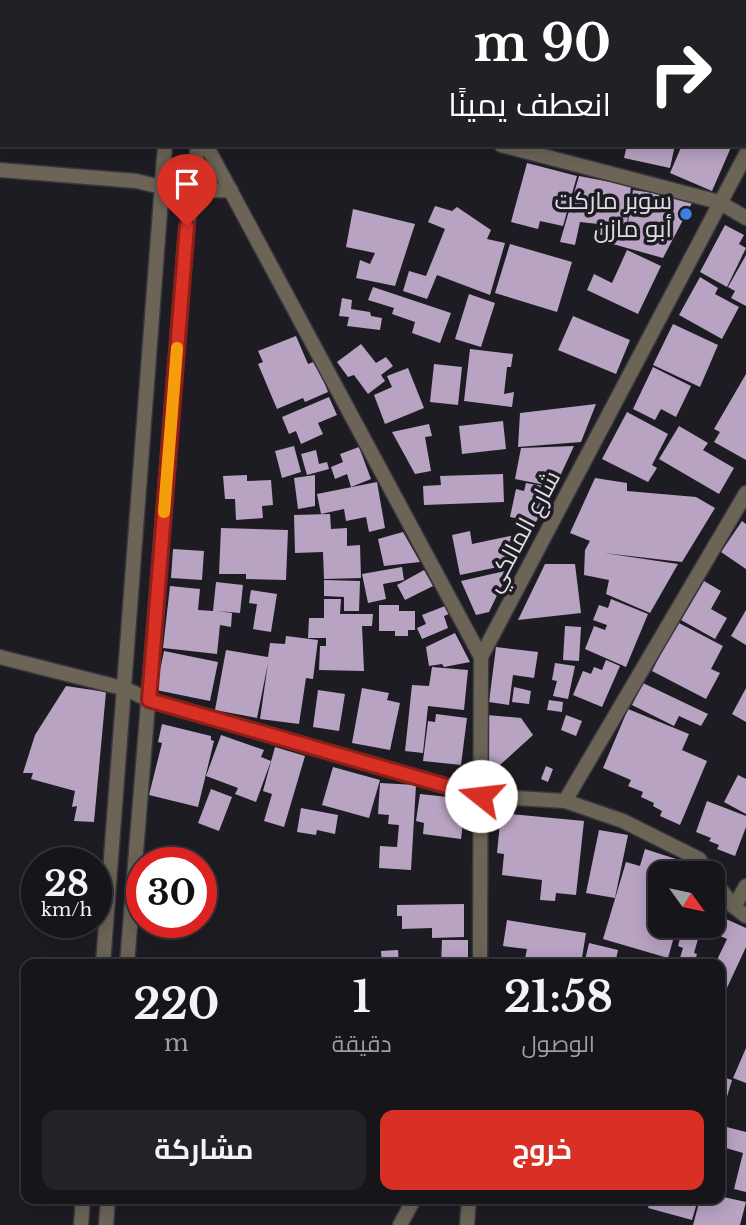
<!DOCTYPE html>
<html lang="ar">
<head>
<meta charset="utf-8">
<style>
  body { margin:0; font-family:"Libre Baskerville",Cairo,serif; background:#232227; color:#f1f3f6; direction:rtl; height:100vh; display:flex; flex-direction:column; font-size:26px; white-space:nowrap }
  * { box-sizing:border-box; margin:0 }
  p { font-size:23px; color:#9e9fa2 }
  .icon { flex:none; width:38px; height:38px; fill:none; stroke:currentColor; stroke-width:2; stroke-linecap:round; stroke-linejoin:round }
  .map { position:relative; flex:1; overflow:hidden; direction:ltr }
  .details { position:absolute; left:21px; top:959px; width:704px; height:245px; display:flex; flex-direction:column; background:#16151a; border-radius:14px; box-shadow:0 4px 18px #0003,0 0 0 2px #353439; direction:rtl }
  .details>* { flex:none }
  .hud { position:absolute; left:0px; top:0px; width:747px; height:147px; box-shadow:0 4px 18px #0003,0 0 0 2px #353439; direction:rtl; background:#202124; color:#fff; overflow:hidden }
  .needle { width:46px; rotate:123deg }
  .tools { position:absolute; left:648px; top:861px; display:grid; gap:14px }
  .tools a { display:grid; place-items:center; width:77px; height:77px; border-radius:14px; background:#16151a; box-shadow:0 4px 18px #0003,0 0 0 2px #353439; font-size:35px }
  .speed { position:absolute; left:21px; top:847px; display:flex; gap:14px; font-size:35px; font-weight:700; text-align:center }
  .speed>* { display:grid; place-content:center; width:91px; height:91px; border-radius:50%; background:#16151a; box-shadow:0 4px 18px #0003,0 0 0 2px #353439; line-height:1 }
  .speed small { font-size:18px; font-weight:400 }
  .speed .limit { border:10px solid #d22; background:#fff; color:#111 }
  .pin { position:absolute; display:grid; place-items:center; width:60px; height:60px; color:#fff; margin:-72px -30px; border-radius:50% 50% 50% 0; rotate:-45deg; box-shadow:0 0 7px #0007 }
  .pin .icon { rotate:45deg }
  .me { position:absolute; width:77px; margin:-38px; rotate:286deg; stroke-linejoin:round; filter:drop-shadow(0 0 5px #0008) }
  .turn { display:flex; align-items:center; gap:24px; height:147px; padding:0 21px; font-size:32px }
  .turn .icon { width:91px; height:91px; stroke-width:2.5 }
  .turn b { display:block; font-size:49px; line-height:60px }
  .eta { display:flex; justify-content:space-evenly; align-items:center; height:119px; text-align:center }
  .eta b { font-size:42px; font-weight:700; line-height:49px }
  .primary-button { display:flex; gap:14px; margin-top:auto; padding:14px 21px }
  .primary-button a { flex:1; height:80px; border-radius:14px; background:#d93025; color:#fff; font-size:28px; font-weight:700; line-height:80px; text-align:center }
  .primary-button a+a { background:#232227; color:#f1f3f6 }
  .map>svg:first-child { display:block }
</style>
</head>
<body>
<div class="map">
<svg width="746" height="1225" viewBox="0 0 746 1225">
  <rect width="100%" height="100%" fill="#1d1c23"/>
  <path fill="#b9a3c3" d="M627,145H675L670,168L624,158Z
    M682,145H732L712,191L670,173Z
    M527,163L577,176L563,226L540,221L538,229L511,222Z
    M579,176L631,186L626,235L633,190L694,199L663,258L609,243V236L595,234L598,224L580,222L575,245L560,242Z
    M435,206L452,211L457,207L491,230L487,239L505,243L490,295L437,275L427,299L403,291L409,271L426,276L445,229L428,222Z
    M353,209L415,224L395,286L356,278L360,260L370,264L375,253L346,247Z
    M725,225L744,235L739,244L746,248L727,287L700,272Z
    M510,244L572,262L557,312L495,293Z
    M627,250L661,266L638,314L587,290L594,274L612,283Z
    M746,255V306L731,298L735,291L728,287Z
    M700,277L718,288L715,294L739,307L722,339L679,315Z
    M373,287L451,313L440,343L412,333L415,322L392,314L394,308L368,300Z
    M469,294L495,303L481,347L455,339Z
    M342,298L352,300L351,309L370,312L371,316L382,318L380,330L347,326L349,317L339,316Z
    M573,316L630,340L616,374L558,350Z
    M673,324L718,345L700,387L653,365Z
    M296,336L308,364L316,361L328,392L305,402L303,398L277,409L258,364L263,362L258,351Z
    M361,344L376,363L386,357L393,366L381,375L385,381L368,394L354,375L348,377L337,362Z
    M470,349L513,354L511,367H507L504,394L514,392L512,407L464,401Z
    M434,364L462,367L458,405L430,402Z
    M653,367L691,386L676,417L661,409L655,420L633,409Z
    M408,368L424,408L385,424L374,395L392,387L387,376Z
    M746,374V460L714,442L720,432L714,429Z
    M329,397L337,415L318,423L323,434L301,444L296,431L289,434L282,417Z
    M596,404L581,442L518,447L520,413Z
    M627,412L668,434L652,465L657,468L648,482L602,459Z
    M503,421L506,449L462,454L459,426Z
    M429,424L432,436L425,437L431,471L415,474L392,432Z
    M679,426L708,443L703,450L734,468L719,494L659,459Z
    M294,446L301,472L282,478L275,451Z
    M574,446L555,487L515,479L521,448Z
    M359,447L371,479L351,487L347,474L335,479L331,467L343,462L340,454Z
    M316,450L319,464L327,462L329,469L307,475L301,454Z
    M503,474L504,502L424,505L423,486L441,485L440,476Z
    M247,475V481L271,480L273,505L262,506L263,518L236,520L235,499H225L223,476Z
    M315,475V506L298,509L294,478Z
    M595,478L627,483V491L696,497L715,508L682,562L604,553L678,564L650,613L606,594L609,580L584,575L585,550L590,541L570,533Z
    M377,482L385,528L369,532L366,517L346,521L344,509L321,514L317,494Z
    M526,483L554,488L536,522L510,517L516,489L524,491Z
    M330,514L331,529L347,528V546L360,545L361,578L324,579L323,552L295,553L294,515Z
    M742,521L746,524V569L721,552Z
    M221,528L288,530L286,580L246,579V574H219Z
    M470,531L472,544L525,533L513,564L460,575L452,535Z
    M403,532L420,562L384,566L378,539Z
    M173,549L204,551L202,580L171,578Z
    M545,564H575L581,613L518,620Z
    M402,567L404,580L383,584L386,599L368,603L362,574Z
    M424,570L433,586L405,600L397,585Z
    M505,571L506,577L489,612L476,615L461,581Z
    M324,580L360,581L359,611H344V597L324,596Z
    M704,581L721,591L711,609L727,618L715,639L681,620Z
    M216,582L243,585L240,613L218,611L232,613L231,627L220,625L217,654L163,648L170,586L200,589L198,610L213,611Z
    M251,590L277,594L271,632L253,629L257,604L249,603Z
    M324,599H341L340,614H373L372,626H362L364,671L319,670L320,646H326V638H308L309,618H324Z
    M611,599L648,614L626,667L585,649L594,626L605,630L607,625L593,620L599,605L608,608Z
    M379,605H399V611H415V630H408V636H395V631H379Z
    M445,606L449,614L444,616L448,628L422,639L417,628L426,624L422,615Z
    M746,610V645L731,636Z
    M677,622L723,646L711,669L720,673L706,699L652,671Z
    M565,626L581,627L579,661L563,660Z
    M455,633L470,662L444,667L442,664L429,666L426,647Z
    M286,636L318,640L313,679L306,678L299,724L260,719L268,663L257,718L215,710L226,650L268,657L270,643L285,644Z
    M496,647L538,652L534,678L513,675L509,705L489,702Z
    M164,651L218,662L210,701L156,690Z
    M606,660L620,666L602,707L573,695L583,671L591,674L594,667L602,670Z
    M555,663L575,666L568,699L553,696L557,681L552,680Z
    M432,667L468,670L464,710L428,706L423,753L405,751L412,685L429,686Z
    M643,683L708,714L701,726L679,716L674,726L632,705Z
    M66,686L106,692L94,822L74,821L77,806L72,807L75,791L31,779L33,773H23L35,735Z
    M514,687L531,691L529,704L512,702Z
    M362,688L389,693L387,700L400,703L390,750L352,743Z
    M746,688V722L732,714Z
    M318,690L345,694L339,731L313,727Z
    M549,700L563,702L562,712L547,710Z
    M628,709L689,734L682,750L707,761L680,825L660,816L662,811L653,806L654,803L641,797L643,792L628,786L631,780L603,768Z
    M436,714L467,718L461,765L423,761L428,721L435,722Z
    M487,715L521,718L533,735L489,775H484Z
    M566,715L582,721L576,736L561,730Z
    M162,724L211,736V740L214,741L198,807L149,795L162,743L158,742Z
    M221,735L264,750L261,757L271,761L256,802L235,794L238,788L206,776Z
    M275,747L305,756L284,827L264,821L272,794L263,791Z
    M546,766L553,769L548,782L541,779Z
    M333,767L380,780L369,818L322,805Z
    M738,775L746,779V814L724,802Z
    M380,783L416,785L411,870L379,868L380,846L397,847L399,825L388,824L389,815L378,814Z
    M211,789L232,797L219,831L198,823Z
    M420,794L466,799L461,839L423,834L424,823L416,821Z
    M707,801L746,816V827L735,856L717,849L719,845L709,841L711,838L696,832Z
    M301,808L338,815L335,834L317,830L316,835L297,832Z
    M501,813L584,821L576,895L556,893L555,901L540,900L542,880L502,875L504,854L497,853Z
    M599,830L628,835L615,898L586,893Z
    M645,849L676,859L671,873H660V926H677L668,958L603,939L626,862L640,866Z
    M152,855L194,861V863H151Z
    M201,874L212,876L208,896L201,895Z
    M464,904V937L432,938V928L402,929V916H397V905Z
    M726,919L746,928V947L726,990L719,987V964H715L727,939L718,935Z
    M507,920L586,933L581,964L525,959L527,949L503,946Z
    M683,927L700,932L694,953L697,954L694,964H673L679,961L683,948L678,946Z
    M442,940H468V964H441Z
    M589,943L618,950L615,964H584Z
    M398,950L399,964H382L381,951Z
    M636,958L655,964H634Z
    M746,1048V1083L733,1078Z
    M719,1076L732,1080L720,1120L719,1119Z
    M719,1125L746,1132V1192L734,1189L743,1153L719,1146Z
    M719,1196L746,1202L740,1225H693L700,1199H719Z
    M651,1199H698L692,1220L648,1208Z"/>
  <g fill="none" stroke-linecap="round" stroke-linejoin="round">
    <g stroke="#38373e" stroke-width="17">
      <path id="street" d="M146,0L147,2
        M176,2V0
        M200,2V0
        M449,2V0
        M206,145L481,657
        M501,145L719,202L746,218
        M0,170L136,181L178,191L231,190
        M0,657L126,689L149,700L481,796L565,801L623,821L699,859L709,873
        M565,801L746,493
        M712,878L734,907L746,916
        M734,907L746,886
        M103,964L165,145
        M127,964L185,244L198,145
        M480,964L481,657L746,154
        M81,1225L83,1199
        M106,1225L108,1199
        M400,1225L414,1199
        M467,1225L469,1199"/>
    </g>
    <use href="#street" stroke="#6b6457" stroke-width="14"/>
  </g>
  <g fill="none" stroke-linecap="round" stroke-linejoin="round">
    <g stroke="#8d1f18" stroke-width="18">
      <path id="route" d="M187,226L149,700L481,796"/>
    </g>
    <use href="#route" stroke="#d93025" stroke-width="12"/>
    <path stroke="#f59e0b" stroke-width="12" d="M164,512L177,348"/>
  </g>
  <circle fill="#3f7fe0" stroke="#1d1c23" stroke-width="2.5" cx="686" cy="214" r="7"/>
  <g text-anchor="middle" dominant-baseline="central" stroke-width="7" stroke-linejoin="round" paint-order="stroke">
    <g font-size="24" fill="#dedee2" stroke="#1d1c23" text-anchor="end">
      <text x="672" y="200">سوبر ماركت<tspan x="672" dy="28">أبو مازن</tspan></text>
    </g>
    <g font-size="24" fill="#dedee2" stroke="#1d1c23">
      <text transform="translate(522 531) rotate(-62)">شارع المالكي</text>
    </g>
  </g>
</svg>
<div class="tools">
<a><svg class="needle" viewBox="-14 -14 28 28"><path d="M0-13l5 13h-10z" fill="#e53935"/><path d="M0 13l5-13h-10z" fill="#9e9fa2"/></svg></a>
</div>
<div class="speed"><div>28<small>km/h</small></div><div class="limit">30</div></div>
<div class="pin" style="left:187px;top:226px;background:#d93025"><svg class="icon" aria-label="arrive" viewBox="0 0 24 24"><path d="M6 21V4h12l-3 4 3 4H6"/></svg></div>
<svg class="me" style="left:481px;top:796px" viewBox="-20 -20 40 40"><circle r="19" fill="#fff"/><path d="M0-13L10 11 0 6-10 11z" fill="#d93025"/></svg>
<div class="hud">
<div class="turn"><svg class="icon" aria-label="right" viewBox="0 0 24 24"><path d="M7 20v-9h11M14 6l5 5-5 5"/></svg><div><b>90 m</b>انعطف يمينًا</div></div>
</div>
<section class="details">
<div class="eta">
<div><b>21:58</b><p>الوصول</p></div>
<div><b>1</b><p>دقيقة</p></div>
<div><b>220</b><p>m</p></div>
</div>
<div class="primary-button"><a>خروج</a><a>مشاركة</a></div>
</section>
</div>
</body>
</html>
